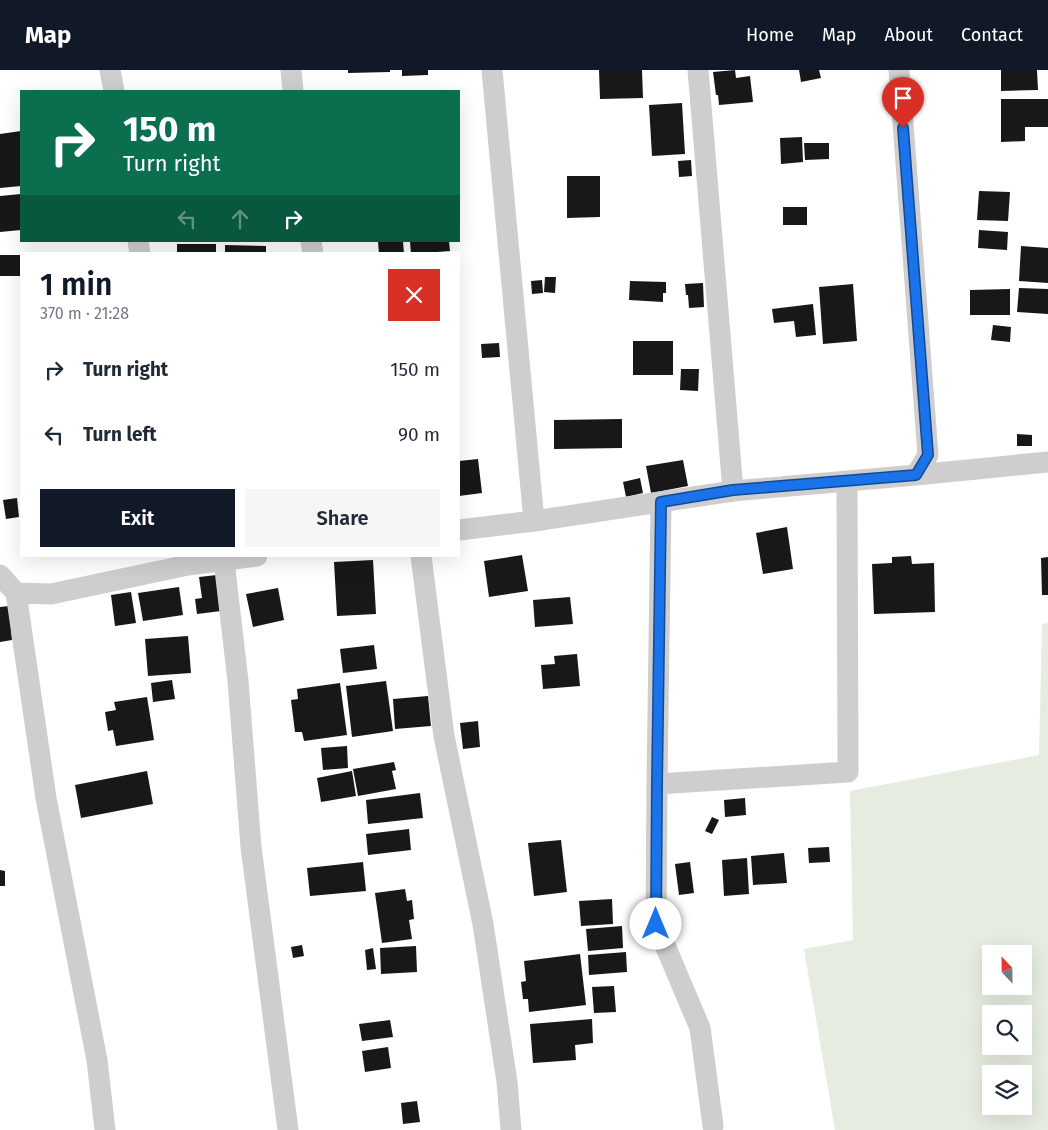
<!DOCTYPE html>
<html lang="en">
<head>
<meta charset="utf-8">
<style>
  body { margin:0; font-family:"Fira Sans",sans-serif; background:#f6f6f7; color:#1f2937; height:100vh; display:flex; flex-direction:column; font-size:19px; white-space:nowrap }
  * { box-sizing:border-box; margin:0 }
  p { font-size:16px; color:#747a83 }
  .icon { flex:none; width:28px; height:28px; fill:none; stroke:currentColor; stroke-width:2; stroke-linecap:round; stroke-linejoin:round }
  .map { position:relative; flex:1; overflow:hidden }
  .details { position:absolute; left:20px; top:182px; width:440px; height:305px; display:flex; flex-direction:column; background:#fff; border-radius:0px; box-shadow:0 5px 20px #0002 }
  .details>* { flex:none }
  .top-card { position:absolute; left:20px; top:20px; width:440px; height:152px; border-radius:0px; box-shadow:0 5px 20px #0002; background:#0b6e4f; color:#fff; overflow:hidden }
  .needle { width:32px; rotate:338deg }
  .buttons { position:absolute; left:982px; top:875px; display:grid; gap:10px }
  .buttons a { display:grid; place-items:center; width:50px; height:50px; border-radius:0px; background:#fff; box-shadow:0 5px 20px #0002; font-size:25px }
  .pin { position:absolute; display:grid; place-items:center; width:42px; height:42px; color:#fff; margin:-51px -21px; border-radius:50% 50% 50% 0; rotate:-45deg; box-shadow:0 0 5px #0007 }
  .pin .icon { rotate:45deg }
  .me { position:absolute; width:55px; margin:-28px; rotate:0deg; stroke-linejoin:round; filter:drop-shadow(0 0 4px #0008) }
  .turn { display:flex; align-items:center; gap:18px; height:105px; padding:0 20px; font-size:22px }
  .turn .icon { width:65px; height:65px; stroke-width:2.5 }
  .turn b { display:block; font-size:35px; line-height:42px }
  .lanes { display:flex; align-items:center; height:48px; padding:0 20px; background:#0003; justify-content:center; gap:25px; direction:ltr }
  .lanes .off { opacity:.35 }
  .round { display:grid; place-items:center; flex:none; width:52px; height:52px; border-radius:0px; background:#f6f6f7 }
  .head { display:flex; align-items:center; justify-content:space-between; height:85px; padding:0 20px }
  h1 { font-size:30px; font-weight:600; line-height:38px; color:#111827 }
  .button { display:flex; gap:10px; margin-top:auto; padding:10px 20px }
  .button a { flex:1; height:58px; border-radius:0px; background:#111827; color:#fff; font-size:20px; font-weight:600; line-height:58px; text-align:center }
  .button a+a { background:#f6f6f7; color:#1f2937 }
  ul { padding:0; list-style:none }
  li { display:flex; align-items:center; gap:15px; height:65px; padding:0 20px }
  li div { flex:1 }
  li b { display:block; font-size:19px }
  li em { font-style:normal }
  header { display:flex; align-items:center; gap:30px; box-sizing:border-box; height:70px; padding:0 25px; background:#111827; color:#fff }
  header strong { font-size:24px }
  nav { display:flex; gap:28px; margin-inline-start:auto; font-size:18px }
  .map>svg:first-child { display:block }
</style>
</head>
<body>
<header>
<strong>Map</strong>
<nav><a>Home</a><a>Map</a><a>About</a><a>Contact</a></nav>
</header>
<div class="map">
<svg width="1048" height="1060" viewBox="0 0 1048 1060">
  <rect width="100%" height="100%" fill="#fff"/>
  <path fill="#e6ede0" fill-rule="evenodd" d="M1048,553V1060H835L804,879L853,870L850,721L1039,685L1042,554ZM991,884H1024V916H991ZM991,944H1024V976H991ZM991,1004H1024V1036H991Z"/>
  <path fill="#181818" d="M348,0H390V2L348,3Z
    M402,0H428V5L402,6Z
    M599,0H642L643,28L600,29Z
    M735,0L736,8L750,6L753,32L719,35L718,25H716L713,2Z
    M799,0H819L821,8L801,12Z
    M1001,0H1037L1038,20L1001,21Z
    M1001,29H1048V57H1025V71L1001,72Z
    M682,33L685,84L652,86L649,35Z
    M21,61V116L0,118V64Z
    M802,67L803,92L781,94L780,68Z
    M804,73H829V89L805,90Z
    M691,90L692,106L679,107L678,91Z
    M567,106H600V147L567,148Z
    M979,121L1010,122L1008,151L977,150Z
    M21,124V160L0,162V126Z
    M783,137H807V155H783Z
    M979,160L1008,162L1007,180L978,178Z
    M378,171H403L404,184H379Z
    M410,171H449L450,181L411,184Z
    M177,174H216V184H177Z
    M225,175L266,176V184H225Z
    M1021,176L1048,178V213L1019,211Z
    M0,185H21V206H0Z
    M545,207H556L555,223L544,222Z
    M542,210L543,223L532,224L531,211Z
    M630,211L666,212V223H663V232L629,230Z
    M703,213L704,237L689,238L688,225H686L685,214Z
    M853,214L857,271L823,274L819,217Z
    M1019,218L1048,219V244L1017,242Z
    M1010,219V245H970V220Z
    M813,234L816,265L796,267L794,251L774,253L772,239Z
    M993,255L1011,257L1010,272L991,270Z
    M633,271H673V305H633Z
    M499,273L500,287L482,288L481,274Z
    M681,299H699L698,321L680,320Z
    M622,349V378L554,379V350Z
    M1017,364L1032,365V376H1017Z
    M478,389L482,423L459,426V391Z
    M683,390L688,416L651,423L646,396Z
    M640,408L643,423L626,427L623,412Z
    M17,428L19,447L6,449L3,430Z
    M787,457L793,499L763,504L756,463Z
    M522,485L528,521L489,527L484,491Z
    M911,486L912,494L934,493L935,542L874,544L872,494L892,493V487Z
    M1048,487V525H1042L1041,488Z
    M373,490L376,544L337,546L334,492Z
    M217,505L221,541L197,544L195,529L202,528L199,507Z
    M179,517L183,545L143,551L138,523Z
    M278,518L284,550L253,557L246,524Z
    M131,522L136,553L115,556L111,525Z
    M570,527L573,554L535,557L533,530Z
    M9,536L12,570L0,572V537Z
    M188,566L191,603L148,606L145,569Z
    M374,575L377,599L343,603L340,579Z
    M577,584L580,616L543,619L541,595L555,594L554,586Z
    M172,610L175,629L153,632L151,613Z
    M386,611L393,661L352,667L346,616Z
    M340,613L347,665L304,671L302,662H295L291,630L298,629L297,619Z
    M428,626L431,656L395,659L393,629Z
    M147,627L154,670L116,676L113,660L108,661L105,642L116,640L114,632Z
    M478,651L480,677L463,679L460,653Z
    M347,676L348,698L323,700L321,678Z
    M394,692L396,700L392,701L396,719L358,726L353,699Z
    M147,701L153,734L81,748L75,715Z
    M352,701L356,726L321,732L317,708Z
    M420,723L423,748L368,754L366,730Z
    M745,728L746,745L725,747L724,730Z
    M712,747L719,750L712,764L705,761Z
    M409,759L411,780L368,785L366,764Z
    M561,770L567,822L534,826L528,773Z
    M829,777L830,792L809,793L808,778Z
    M784,783L787,813L753,815L751,786Z
    M747,788L749,824L724,826L722,790Z
    M363,792L366,821L310,826L307,798Z
    M690,792L694,823L679,825L675,794Z
    M0,800L5,801V816H0Z
    M405,819L407,831L412,830L414,849L409,850L412,869L382,873L375,823Z
    M612,829L613,854L581,856L579,831Z
    M622,856L623,878L588,881L586,859Z
    M302,875L304,886L293,888L291,877Z
    M416,876L417,902L381,904L380,878Z
    M373,878L376,899L367,900L365,880Z
    M626,882L627,902L589,905L588,885Z
    M580,884L586,935L529,942L528,929H523L521,912L526,911L524,891Z
    M614,916L616,942L594,943L592,917Z
    M592,949L593,973L575,975L576,990L533,993L530,954Z
    M390,950L393,967L362,971L359,954Z
    M388,977L391,998L365,1002L362,981Z
    M417,1031L420,1052L403,1054L401,1033Z"/>
  <g fill="none" stroke-linecap="round" stroke-linejoin="round">
    <path stroke="#cecece" stroke-width="21" d="M110,0L114,21
      M291,0L293,21
      M492,0L534,451
      M698,0L733,421
      M138,171L140,184
      M311,171L313,184
      M916,405L1048,392
      M661,432L657,714L656,854L700,958L713,1056
      M459,460L534,451L733,421L916,405L928,385L899,0
      M421,486L444,666L483,854L507,1012L511,1060
      M224,491L238,611L251,777L288,1060
      M0,505L16,523L51,524L188,495L257,486
      M16,523L46,728L97,990L105,1060
      M657,714L848,702L847,411"/>
  </g>
  <g fill="none" stroke-linecap="round" stroke-linejoin="round">
    <g stroke="#114b97" stroke-width="12">
      <path id="route" d="M656,854L657,714L661,432L733,420L916,405L928,385L903,58"/>
    </g>
    <use href="#route" stroke="#1a73e8" stroke-width="9"/>
  </g>
</svg>
<div class="buttons">
<a><svg class="needle" viewBox="-14 -14 28 28"><path d="M0-13l5 13h-10z" fill="#e53935"/><path d="M0 13l5-13h-10z" fill="#747a83"/></svg></a>
<a><svg class="icon" aria-label="search" viewBox="0 0 24 24"><circle cx="10" cy="10" r="6"/><path d="M15 15l6 6"/></svg></a>
<a><svg class="icon" aria-label="layers" viewBox="0 0 24 24"><path d="M12 4l9 5-9 5-9-5zM3 14l9 5 9-5"/></svg></a>
</div>
<div class="pin" style="left:903px;top:58px;background:#d93025"><svg class="icon" aria-label="arrive" viewBox="0 0 24 24"><path d="M6 21V4h12l-3 4 3 4H6"/></svg></div>
<svg class="me" style="left:656px;top:854px" viewBox="-20 -20 40 40"><circle r="19" fill="#fff"/><path d="M0-13L10 11 0 6-10 11z" fill="#1a73e8"/></svg>
<div class="top-card">
<div class="turn"><svg class="icon" aria-label="right" viewBox="0 0 24 24"><path d="M7 20v-9h11M14 6l5 5-5 5"/></svg><div><b>150 m</b>Turn right</div></div>
<div class="lanes"><svg class="icon off" aria-label="left" viewBox="0 0 24 24"><path d="M17 20v-9H6M10 6l-5 5 5 5"/></svg><svg class="icon off" aria-label="ahead" viewBox="0 0 24 24"><path d="M12 20V5M6 11l6-6 6 6"/></svg><svg class="icon" aria-label="right" viewBox="0 0 24 24"><path d="M7 20v-9h11M14 6l5 5-5 5"/></svg></div>
</div>
<section class="details">
<div class="head"><div><h1>1 min</h1><p>370 m · 21:28</p></div><a class="round" style="background:#d93025;color:#fff"><svg class="icon" aria-label="close" viewBox="0 0 24 24"><path d="M6 6l12 12M18 6L6 18"/></svg></a></div>
<ul>
<li><svg class="icon" aria-label="right" viewBox="0 0 24 24"><path d="M7 20v-9h11M14 6l5 5-5 5"/></svg><div><b>Turn right</b></div><em>150 m</em></li>
<li><svg class="icon" aria-label="left" viewBox="0 0 24 24"><path d="M17 20v-9H6M10 6l-5 5 5 5"/></svg><div><b>Turn left</b></div><em>90 m</em></li>
</ul>
<div class="button"><a>Exit</a><a>Share</a></div>
</section>
</div>
</body>
</html>
